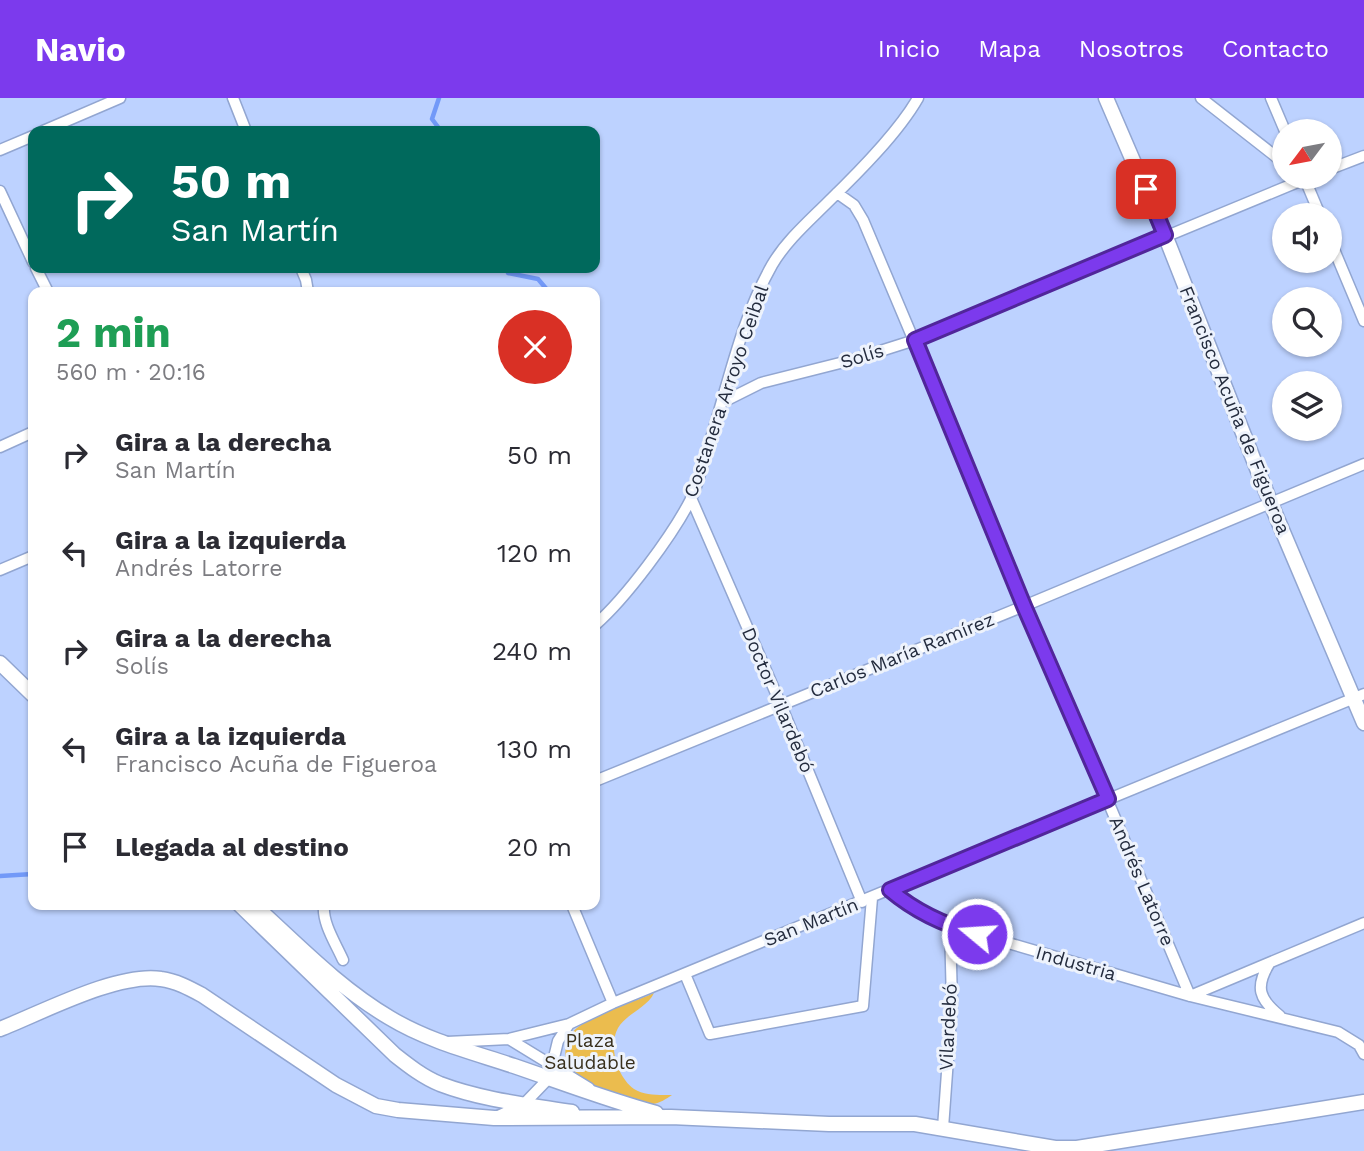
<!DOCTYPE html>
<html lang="es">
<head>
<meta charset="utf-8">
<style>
  body { margin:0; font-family:"Work Sans",sans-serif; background:#f2f2f3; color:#2b2b33; height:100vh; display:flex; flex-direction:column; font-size:26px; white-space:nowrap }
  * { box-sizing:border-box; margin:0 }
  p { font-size:23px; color:#7c7c81 }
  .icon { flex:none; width:38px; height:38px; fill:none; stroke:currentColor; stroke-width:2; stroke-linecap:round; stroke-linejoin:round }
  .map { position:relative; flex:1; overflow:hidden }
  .drawer { position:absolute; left:28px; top:189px; width:572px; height:623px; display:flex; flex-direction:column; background:#fff; border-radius:14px; box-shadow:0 2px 5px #0004 }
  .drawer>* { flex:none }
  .guide { position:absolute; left:28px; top:28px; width:572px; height:147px; border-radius:14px; box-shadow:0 2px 5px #0004; background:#00695c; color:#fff; overflow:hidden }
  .needle { width:46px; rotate:238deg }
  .tools { position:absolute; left:1272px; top:21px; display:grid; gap:14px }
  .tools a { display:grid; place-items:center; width:70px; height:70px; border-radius:50%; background:#fff; box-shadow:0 2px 5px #0004; font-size:35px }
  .pin { position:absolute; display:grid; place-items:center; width:60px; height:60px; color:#fff; margin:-30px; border-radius:14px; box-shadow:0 4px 10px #0006 }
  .me { position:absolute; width:77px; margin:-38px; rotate:288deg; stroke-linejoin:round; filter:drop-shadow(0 0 5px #0008) }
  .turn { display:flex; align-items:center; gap:24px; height:147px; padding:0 28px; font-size:32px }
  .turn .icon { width:91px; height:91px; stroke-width:2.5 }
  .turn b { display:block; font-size:49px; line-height:60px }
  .round { display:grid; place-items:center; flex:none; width:74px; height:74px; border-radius:37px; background:#f2f2f3 }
  .headline { display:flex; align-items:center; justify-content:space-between; height:119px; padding:0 28px }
  h1 { font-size:42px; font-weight:700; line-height:52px; color:#1e9e55 }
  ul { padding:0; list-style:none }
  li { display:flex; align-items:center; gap:21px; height:98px; padding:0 28px }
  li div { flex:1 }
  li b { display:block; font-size:26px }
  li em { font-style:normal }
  header { display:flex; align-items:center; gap:42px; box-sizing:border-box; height:98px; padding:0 35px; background:#7c3aed; color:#fff }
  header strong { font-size:33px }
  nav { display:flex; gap:38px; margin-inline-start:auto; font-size:24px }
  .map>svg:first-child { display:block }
</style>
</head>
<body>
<header>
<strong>Navio</strong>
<nav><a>Inicio</a><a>Mapa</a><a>Nosotros</a><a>Contacto</a></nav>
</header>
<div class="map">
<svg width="1364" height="1053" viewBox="0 0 1364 1053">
  <rect width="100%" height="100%" fill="#bdd2ff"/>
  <path fill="#ebbc4e" d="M654,895C647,910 627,915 618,930C608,947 617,979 634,991C645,998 660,997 672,997C666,1001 660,1005 653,1006C631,1009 572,983 566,960C564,953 567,941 572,935C581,921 636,903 654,895Z"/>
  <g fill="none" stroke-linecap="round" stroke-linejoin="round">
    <path stroke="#7299f8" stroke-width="4.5" d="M439,0L432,21L441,33
      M506,170L508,175L538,181L549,194
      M0,778L33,776"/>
    <g stroke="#92a6d1" stroke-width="13">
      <path id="street" d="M233,0L246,33
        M1201,0L1284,65
        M1271,0L1285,33
        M43,33L120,0
        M0,52L33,38
        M1330,71L1364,58
        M1304,79L1320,117
        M0,93L33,164
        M837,95L854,107L863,122L1190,898L1364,825
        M1330,142L1364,223
        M36,170L48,194
        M301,170L306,182L308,194
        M723,304L761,285L852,262L915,242L1310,79
        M0,349L33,334
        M691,400L781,607L862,804
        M0,472L33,458
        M595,527C626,500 672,438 691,401C698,387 701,371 706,356C727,293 739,225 772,167C786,143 809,123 828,104C858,75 898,35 918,0
        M595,683L1024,508L1364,366
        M890,792L911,809L950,828L1190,898L1338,934L1359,947L1364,956
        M324,807C322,825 336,846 343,862
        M572,807L613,905
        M1269,866C1255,889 1259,901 1280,918
        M685,876L710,936L863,908L872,800
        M509,941L589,990
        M447,944L509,941L569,926L613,905L1364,596
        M496,1019L524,1006L549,980L558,943L569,926
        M943,1030L952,905L950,828"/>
    </g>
    <g stroke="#92a6d1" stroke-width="17">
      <path id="secondary" d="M1106,0L1165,137L1271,406L1364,625
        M0,565L33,597
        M240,807L395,957C409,968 423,979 440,986C482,1002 529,1007 572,1014
        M254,807C297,846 339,890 390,920C428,943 472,954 514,968C561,984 608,1002 656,1015
        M0,931C41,915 118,874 161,881C176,883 189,890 202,897L336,987L376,1008L398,1012L494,1020L671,1019L829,1026H915L1055,1050H1077L1364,1004"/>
    </g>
    <use href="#street" stroke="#fff" stroke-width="10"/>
    <use href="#secondary" stroke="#fff" stroke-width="14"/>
  </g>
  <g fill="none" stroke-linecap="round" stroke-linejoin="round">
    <g stroke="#51269a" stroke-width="18">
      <path id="route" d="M977,836C944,827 916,814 890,792L1108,701L1024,508L915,242L1165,137L1146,91"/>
    </g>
    <use href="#route" stroke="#7c3aed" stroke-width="12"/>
  </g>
  <g text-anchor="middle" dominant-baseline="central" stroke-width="6" stroke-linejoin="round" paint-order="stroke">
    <g font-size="19" fill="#242c3e" stroke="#eef3fc">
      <text transform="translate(862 258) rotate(-17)">Solís</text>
      <text transform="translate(726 293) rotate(-71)">Costanera Arroyo Ceibal</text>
      <text transform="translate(1235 312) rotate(68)">Francisco Acuña de Figueroa</text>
      <text transform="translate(902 557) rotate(-22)">Carlos María Ramírez</text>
      <text transform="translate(778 602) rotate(67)">Doctor Vilardebó</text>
      <text transform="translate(1142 783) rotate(67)">Andrés Latorre</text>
      <text transform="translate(811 824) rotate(-22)">San Martín</text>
      <text transform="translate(1076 865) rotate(16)">Industria</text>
      <text transform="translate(948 929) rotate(-87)">Vilardebó</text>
    </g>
    <g font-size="19" fill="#39301c" stroke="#eef3fc">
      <text x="590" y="942">Plaza<tspan x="590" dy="22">Saludable</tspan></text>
    </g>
  </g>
</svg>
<div class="tools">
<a><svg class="needle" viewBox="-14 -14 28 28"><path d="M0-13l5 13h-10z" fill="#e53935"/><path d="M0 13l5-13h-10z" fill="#7c7c81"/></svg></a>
<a><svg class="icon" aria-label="sound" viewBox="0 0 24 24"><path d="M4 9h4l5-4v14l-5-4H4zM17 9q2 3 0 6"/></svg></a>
<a><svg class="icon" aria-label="search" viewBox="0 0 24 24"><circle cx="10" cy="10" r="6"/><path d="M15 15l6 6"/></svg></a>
<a><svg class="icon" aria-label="layers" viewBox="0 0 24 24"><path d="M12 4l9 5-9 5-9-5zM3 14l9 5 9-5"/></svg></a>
</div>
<div class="pin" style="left:1146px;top:91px;background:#d93025"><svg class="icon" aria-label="arrive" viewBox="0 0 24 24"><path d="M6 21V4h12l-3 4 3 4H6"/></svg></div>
<svg class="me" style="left:977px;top:836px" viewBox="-20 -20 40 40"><circle r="17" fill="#7c3aed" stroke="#fff" stroke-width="3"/><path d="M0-11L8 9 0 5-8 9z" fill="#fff"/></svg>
<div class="guide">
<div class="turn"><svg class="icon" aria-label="right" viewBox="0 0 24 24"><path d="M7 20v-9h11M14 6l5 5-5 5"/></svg><div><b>50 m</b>San Martín</div></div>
</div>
<section class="drawer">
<div class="headline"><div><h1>2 min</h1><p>560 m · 20:16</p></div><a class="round" style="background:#d93025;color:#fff"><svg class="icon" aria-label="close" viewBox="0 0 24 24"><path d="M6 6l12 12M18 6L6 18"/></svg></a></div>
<ul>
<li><svg class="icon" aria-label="right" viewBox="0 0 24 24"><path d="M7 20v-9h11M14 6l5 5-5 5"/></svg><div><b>Gira a la derecha</b><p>San Martín</p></div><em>50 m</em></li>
<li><svg class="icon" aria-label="left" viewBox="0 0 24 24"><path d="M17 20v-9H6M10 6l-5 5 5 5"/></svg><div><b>Gira a la izquierda</b><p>Andrés Latorre</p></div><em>120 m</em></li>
<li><svg class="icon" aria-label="right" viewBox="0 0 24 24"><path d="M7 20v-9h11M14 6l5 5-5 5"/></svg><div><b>Gira a la derecha</b><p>Solís</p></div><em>240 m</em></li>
<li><svg class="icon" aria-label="left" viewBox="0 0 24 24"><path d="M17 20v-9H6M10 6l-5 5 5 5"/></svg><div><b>Gira a la izquierda</b><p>Francisco Acuña de Figueroa</p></div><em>130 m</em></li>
<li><svg class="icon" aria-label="arrive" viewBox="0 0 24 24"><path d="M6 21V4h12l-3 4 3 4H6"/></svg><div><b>Llegada al destino</b></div><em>20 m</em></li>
</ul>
</section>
</div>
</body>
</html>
